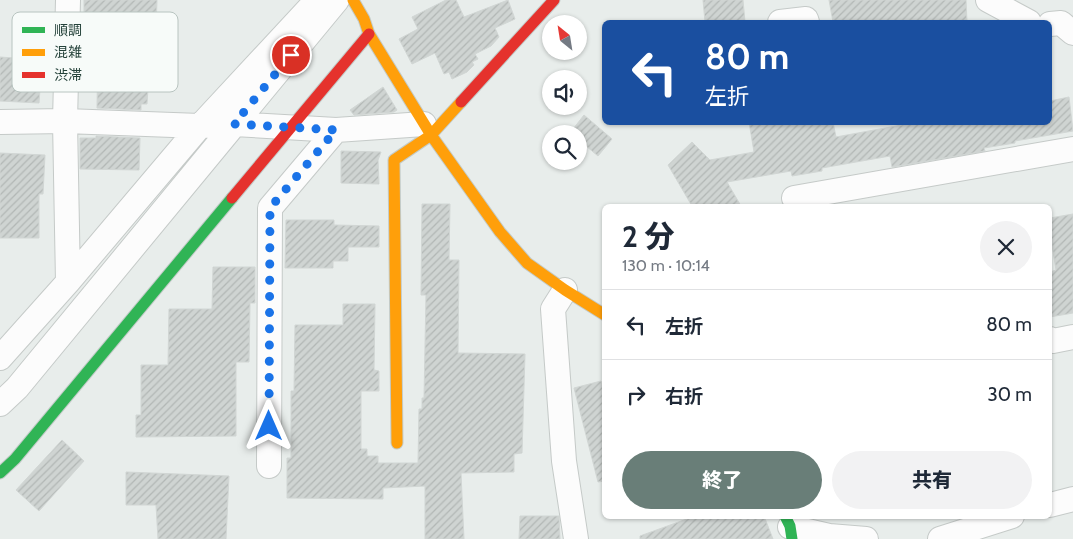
<!DOCTYPE html>
<html lang="ja">
<head>
<meta charset="utf-8">
<style>
  body { margin:0; font-family:Cabin,"Noto Sans JP",sans-serif; background:#f2f2f3; color:#1f2937; height:100vh; display:flex; flex-direction:column; font-size:19px; white-space:nowrap }
  * { box-sizing:border-box; margin:0 }
  p { font-size:16px; color:#747a83 }
  .icon { flex:none; width:28px; height:28px; fill:none; stroke:currentColor; stroke-width:2; stroke-linecap:round; stroke-linejoin:round }
  .map { position:relative; flex:1; overflow:hidden }
  .drawer { position:absolute; left:602px; top:204px; width:450px; height:315px; display:flex; flex-direction:column; background:#fff; border-radius:8px; box-shadow:0 1px 4px #0004 }
  .drawer>* { flex:none }
  .hud { position:absolute; left:602px; top:20px; width:450px; height:105px; border-radius:8px; box-shadow:0 1px 4px #0004; background:#1a4fa0; color:#fff; overflow:hidden }
  .needle { width:32px; rotate:330deg }
  .buttons { position:absolute; left:542px; top:15px; display:grid; gap:10px }
  .buttons a { display:grid; place-items:center; width:45px; height:45px; border-radius:50%; background:#fff; box-shadow:0 1px 4px #0004; font-size:25px }
  .pin { position:absolute; display:grid; place-items:center; width:42px; height:42px; color:#fff; margin:-21px; border:2px solid #fff; border-radius:50%; box-shadow:0 1px 5px #0007 }
  .me { position:absolute; width:55px; margin:-28px; rotate:0deg; stroke-linejoin:round; filter:drop-shadow(0 0 4px #0008) }
  .turn { display:flex; align-items:center; gap:18px; height:105px; padding:0 20px; font-size:22px }
  .turn .icon { width:65px; height:65px; stroke-width:2.5 }
  .turn b { display:block; font-size:35px; line-height:42px }
  .round { display:grid; place-items:center; flex:none; width:52px; height:52px; border-radius:26px; background:#f2f2f3 }
  .head { display:flex; align-items:center; justify-content:space-between; height:85px; padding:0 20px }
  h1 { font-size:30px; font-weight:800; line-height:38px }
  .cta { display:flex; gap:10px; margin-top:auto; padding:10px 20px }
  .cta a { flex:1; height:58px; border-radius:30px; background:#697e78; color:#fff; font-size:20px; font-weight:800; line-height:58px; text-align:center }
  .cta a+a { background:#f2f2f3; color:#1f2937 }
  ul { padding:0; list-style:none }
  li { display:flex; align-items:center; gap:15px; height:70px; padding:0 20px; border-top:1px solid #e0e1e3 }
  li div { flex:1 }
  li b { display:block; font-size:19px }
  li em { font-style:normal }
  .map>svg:first-child { display:block }
</style>
</head>
<body>
<div class="map">
<svg width="1073" height="539" viewBox="0 0 1073 539">
  <defs>
    <pattern id="building-hatch" width="6" height="6" patternUnits="userSpaceOnUse" patternTransform="scale(1.25)"><rect width="6" height="6" fill="#cfd4d2"/><path d="M-1 1l2-2M0 6l6-6M5 7l2-2" fill="none" stroke="#b2b7b5"/></pattern>
  </defs>
  <rect width="100%" height="100%" fill="#e8edeb"/>
  <path fill="url(#building-hatch)" stroke="#d1d6d4" d="M84,0H157L154,88H148L147,104H141V110L97,108L98,46H84Z
    M446,0H456L464,17L508,0L515,19L495,28L499,37L491,46L475,54L478,59L472,62L474,65L467,72L452,79L449,72L444,74L435,53L412,64L399,39L418,29L412,17Z
    M703,0H743L745,22H705Z
    M829,0H966L967,22H833Z
    M0,57L42,60L39,103L0,101Z
    M383,87L397,110L394,112L354,115L350,110Z
    M1069,97L1073,131L1015,141V143L984,148L985,151L892,167L890,156L822,168V171L792,176L791,171L727,182L741,206H692L668,165L692,142L710,160L754,152L749,122H833L836,137L918,122H1050V101Z
    M584,115L612,139L598,156L579,140V134L570,133Z
    M96,136L140,138L139,170L80,169V138H96Z
    M341,151L381,152L378,160L379,184L341,183Z
    M0,153L45,155L43,194H39V238H0Z
    M422,204H450L449,260H459L458,353L525,354L522,453L514,454V472L461,473L464,539H425V486L383,488V499L287,498V458H291V391H294L295,325H343V304H375L374,370L379,371V391H361V449H367V456H378V463H418L419,409H422V398H424L426,295H421Z
    M1073,214V313L1050,317V272L1056,270L1050,233V218Z
    M286,220H334V225L379,226V247H348V261H333V268H285Z
    M213,267H255V303H250L249,362H236V436L136,437V415H141V365H168L169,309H212Z
    M601,381L605,398V481L598,482L574,388Z
    M62,440L84,461L39,511L16,490Z
    M126,472L229,476L226,539H158L156,505H126Z
    M520,516H559L560,539H519Z
    M695,516H764L773,539H640V536Z"/>
  <g fill="none" stroke-linecap="round" stroke-linejoin="round">
    <g stroke="#c5cac8" stroke-width="26">
      <path id="street" d="M68,0L65,121L68,282
        M988,0L1029,22
        M780,22L806,19L807,22
        M1050,24L1061,23L1073,33
        M0,122L65,121L200,126L234,124L336,130L424,124
        M794,198L1073,149
        M565,290L553,309L564,461L576,539
        M1050,339L1053,341L1073,337
        M0,358L68,282L200,126L317,0
        M0,404L17,388L337,0
        M269,466L270,208L336,130
        M1050,505L1073,499
        M790,527L829,536L866,539
        M940,539L1012,516"/>
    </g>
    <g stroke="#c3cbc8" stroke-width="13">
      <path id="fast" d="M0,473L15,459L232,198
        M785,516L790,526L792,539"/>
    </g>
    <g stroke="#c3cbc8" stroke-width="13">
      <path id="slow" d="M353,0L364,19L369,34L431,135L500,232L527,263L565,290L605,315
        M397,443L394,160L431,135L461,102"/>
    </g>
    <g stroke="#c3cbc8" stroke-width="13">
      <path id="jam" d="M461,102L554,0
        M232,198L369,34"/>
    </g>
    <use href="#street" stroke="#fcfcfc" stroke-width="24"/>
    <use href="#fast" stroke="#30b455" stroke-width="11"/>
    <use href="#slow" stroke="#ff9f0a" stroke-width="11"/>
    <use href="#jam" stroke="#e5322d" stroke-width="11"/>
  </g>
  <g fill="none" stroke-linecap="round" stroke-linejoin="round">
    <path stroke="#1a73e8" stroke-width="9" stroke-dasharray="0 16.2" d="M269,426L270,208L336,130L234,124L291,55"/>
  </g>
  <rect x="12" y="12" width="166" height="80" rx="8" fill="#f7fbf9" stroke="#b8c4c0" stroke-width="1"/>
  <rect x="22" y="27" width="23" height="6" fill="#30b455"/>
  <rect x="22" y="49" width="23" height="7" fill="#ff9f0a"/>
  <rect x="22" y="72" width="23" height="6" fill="#e5322d"/>
  <g font-size="14" fill="#24423a">
    <text x="54" y="35">順調</text>
    <text x="54" y="57">混雑</text>
    <text x="54" y="80">渋滞</text>
  </g>
</svg>
<div class="buttons">
<a><svg class="needle" viewBox="-14 -14 28 28"><path d="M0-13l5 13h-10z" fill="#e53935"/><path d="M0 13l5-13h-10z" fill="#747a83"/></svg></a>
<a><svg class="icon" aria-label="sound" viewBox="0 0 24 24"><path d="M4 9h4l5-4v14l-5-4H4zM17 9q2 3 0 6"/></svg></a>
<a><svg class="icon" aria-label="search" viewBox="0 0 24 24"><circle cx="10" cy="10" r="6"/><path d="M15 15l6 6"/></svg></a>
</div>
<div class="pin" style="left:291px;top:55px;background:#d93025"><svg class="icon" aria-label="arrive" viewBox="0 0 24 24"><path d="M6 21V4h12l-3 4 3 4H6"/></svg></div>
<svg class="me" style="left:269px;top:426px" viewBox="-20 -20 40 40"><path d="M0-17L14 15 0 8-14 15z" fill="#1a73e8" stroke="#fff" stroke-width="4"/></svg>
<div class="hud">
<div class="turn"><svg class="icon" aria-label="left" viewBox="0 0 24 24"><path d="M17 20v-9H6M10 6l-5 5 5 5"/></svg><div><b>80 m</b>左折</div></div>
</div>
<section class="drawer">
<div class="head"><div><h1>2 分</h1><p>130 m · 10:14</p></div><a class="round"><svg class="icon" aria-label="close" viewBox="0 0 24 24"><path d="M6 6l12 12M18 6L6 18"/></svg></a></div>
<ul>
<li><svg class="icon" aria-label="left" viewBox="0 0 24 24"><path d="M17 20v-9H6M10 6l-5 5 5 5"/></svg><div><b>左折</b></div><em>80 m</em></li>
<li><svg class="icon" aria-label="right" viewBox="0 0 24 24"><path d="M7 20v-9h11M14 6l5 5-5 5"/></svg><div><b>右折</b></div><em>30 m</em></li>
</ul>
<div class="cta"><a>終了</a><a>共有</a></div>
</section>
</div>
</body>
</html>
